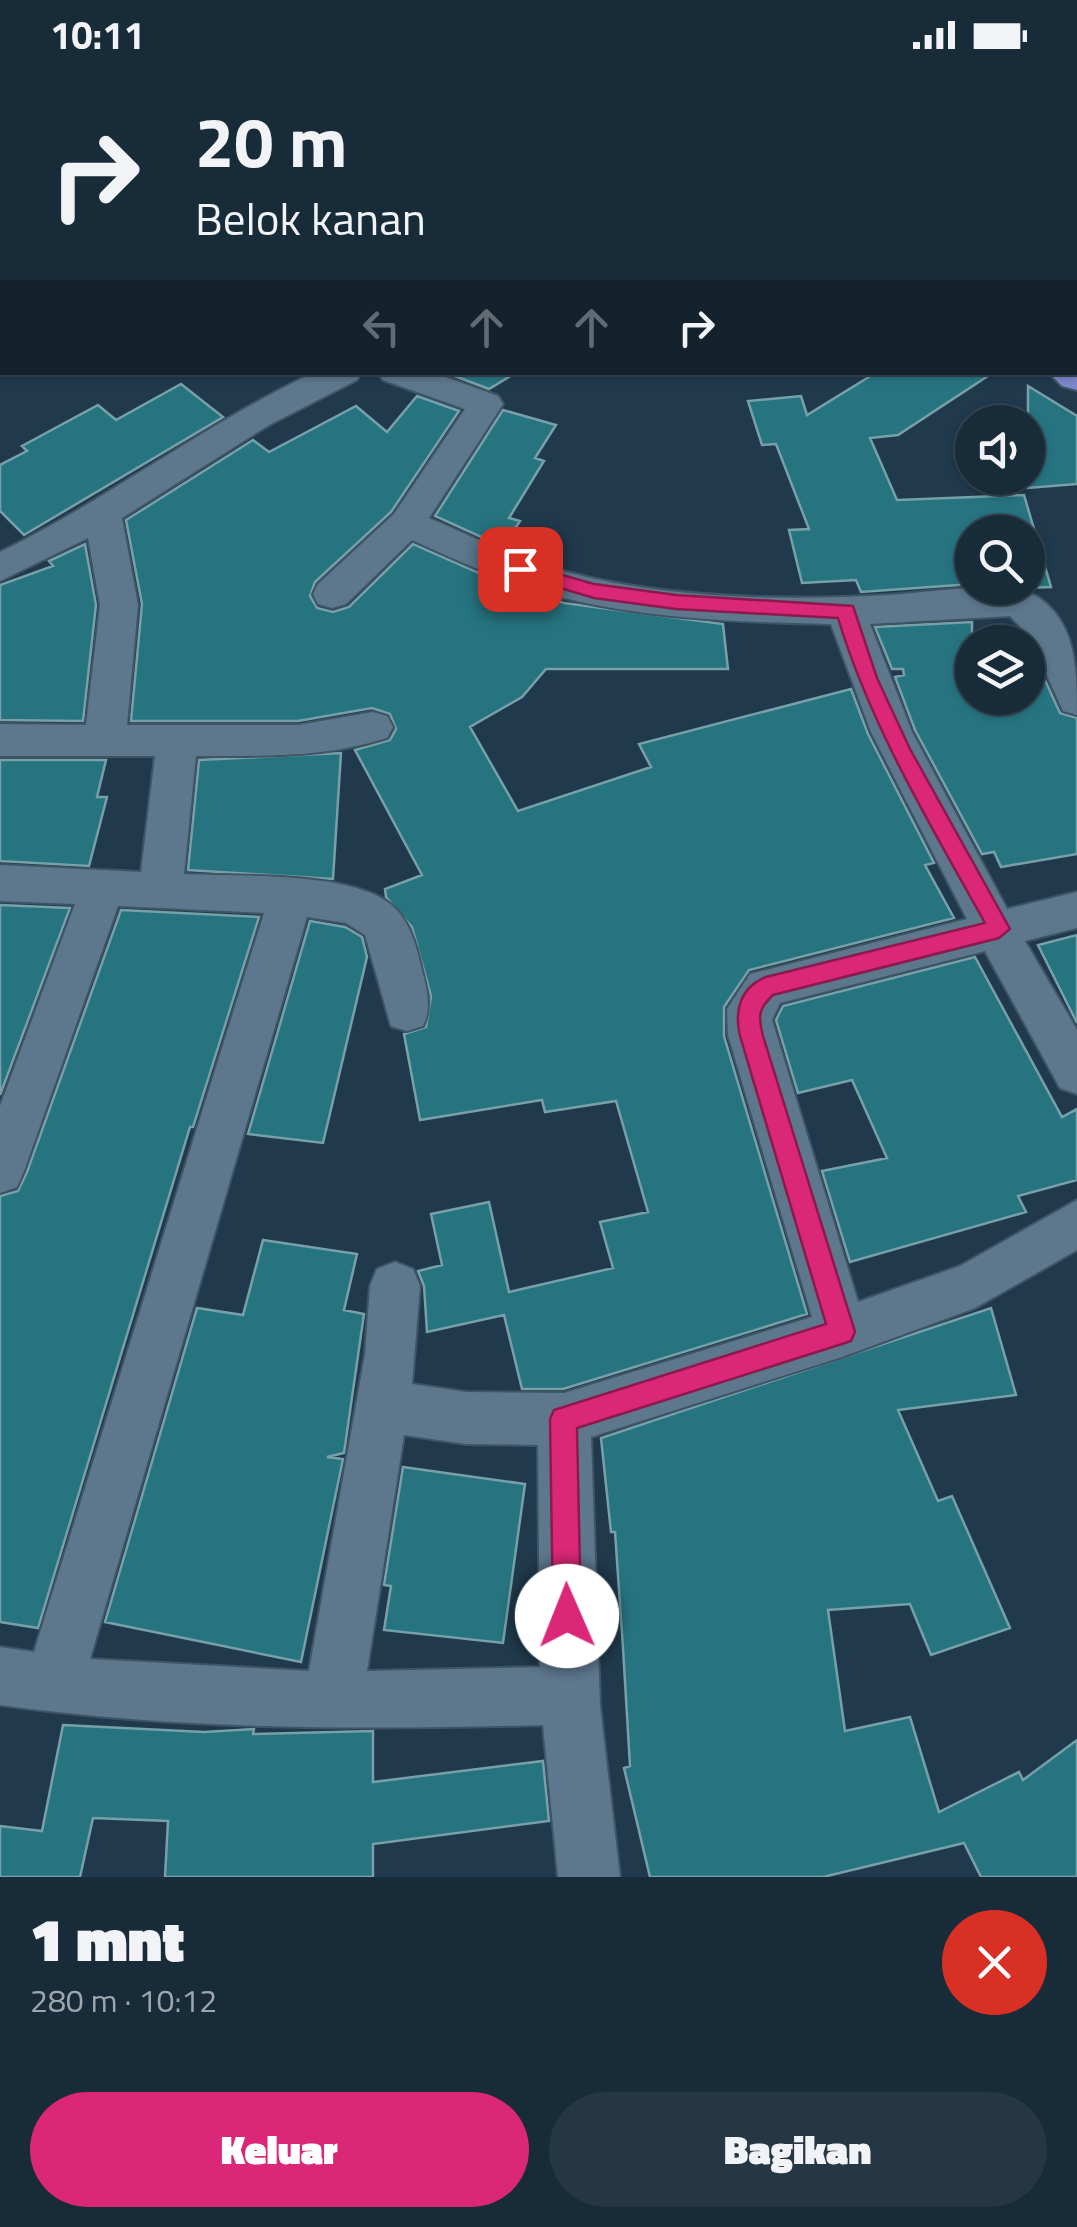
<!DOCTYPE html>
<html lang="id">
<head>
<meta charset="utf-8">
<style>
  body { margin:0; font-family:"Titillium Web",sans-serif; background:#253744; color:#f1f3f6; height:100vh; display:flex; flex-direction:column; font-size:38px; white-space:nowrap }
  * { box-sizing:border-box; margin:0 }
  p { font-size:32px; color:#9fa7ae }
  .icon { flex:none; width:55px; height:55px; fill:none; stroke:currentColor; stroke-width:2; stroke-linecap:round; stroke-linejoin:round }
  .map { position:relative; height:1807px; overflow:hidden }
  .details { display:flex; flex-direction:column; background:#182b39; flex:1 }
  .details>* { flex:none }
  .guide { position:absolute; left:0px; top:0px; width:1078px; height:305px; box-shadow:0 2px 8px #0004,0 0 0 2px #364753; background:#182b39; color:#f1f3f6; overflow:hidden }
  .tools { position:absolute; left:955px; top:335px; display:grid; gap:20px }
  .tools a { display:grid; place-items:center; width:90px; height:90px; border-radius:50%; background:#182b39; box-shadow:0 2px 8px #0004,0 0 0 2px #364753; font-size:50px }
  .pin { position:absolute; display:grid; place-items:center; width:85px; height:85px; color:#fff; margin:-42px; border-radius:20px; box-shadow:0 5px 15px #0006 }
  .me { position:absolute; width:110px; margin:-55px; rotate:359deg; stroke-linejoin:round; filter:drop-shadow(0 0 8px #0008) }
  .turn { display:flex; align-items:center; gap:35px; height:210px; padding:0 30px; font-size:45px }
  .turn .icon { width:130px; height:130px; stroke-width:2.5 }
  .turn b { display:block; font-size:70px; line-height:85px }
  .lanes { display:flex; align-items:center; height:95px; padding:0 30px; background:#0003; justify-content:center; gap:50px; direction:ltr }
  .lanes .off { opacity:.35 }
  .round { display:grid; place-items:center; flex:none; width:105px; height:105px; border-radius:52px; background:#253744 }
  .summary { display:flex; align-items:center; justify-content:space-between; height:170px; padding:0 30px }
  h1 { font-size:60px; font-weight:800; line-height:75px }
  .primary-button { display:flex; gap:20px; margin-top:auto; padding:20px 30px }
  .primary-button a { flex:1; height:115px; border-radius:60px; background:#db2777; color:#fff; font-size:40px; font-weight:800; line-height:115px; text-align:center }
  .primary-button a+a { background:#253744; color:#f1f3f6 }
  .status { display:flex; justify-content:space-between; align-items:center; height:70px; padding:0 50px; background:#182b39; direction:ltr }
  .status svg { height:28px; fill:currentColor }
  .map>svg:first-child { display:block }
</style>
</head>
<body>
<div class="status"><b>10:11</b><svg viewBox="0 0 49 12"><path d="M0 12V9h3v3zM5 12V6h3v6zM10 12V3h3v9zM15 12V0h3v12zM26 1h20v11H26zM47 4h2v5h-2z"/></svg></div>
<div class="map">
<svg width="1077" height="1807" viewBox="0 0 1077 1807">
  <rect width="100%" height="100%" fill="#20394c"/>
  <path fill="#267480" stroke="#77a0a8" stroke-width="2.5" d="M444,302H517L489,319Z
    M877,302H994L898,365L870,368L897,430L1024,425L1051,517L1023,518H1022H1028V462H972V514L861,522L856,510L802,513L789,460L809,459L776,374L762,375L748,331L801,326L807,345Z
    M181,314L223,347L24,465L0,441V395L27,381L22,376L98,335L116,350Z
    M1028,316L1077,346V414L1028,418Z
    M417,326L459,341L391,442L315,512L310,526L317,538L333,542L349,537L413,474L495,510L564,533L723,554L728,599H546L522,627L470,657L518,741L651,697L639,674L851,619L868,664L934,793L925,795L954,848L749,900L724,937V966L807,1244L563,1319H522L504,1245L427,1262L424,1216L418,1201L442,1195L431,1144L489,1132L509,1222L613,1198L600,1152L648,1142L616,1031L545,1042L542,1030L420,1050L404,964L426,957L431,926L412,857L386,827L385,819L422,805L355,680L390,670L396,659L390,644L372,638L298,651H131L142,534L126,450L253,370L269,382L356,336L387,362Z
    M503,340L556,355L535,388L544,391L509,448L520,451L503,477L435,446Z
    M85,474L96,535L83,651L0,650V515L53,496L49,491Z
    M972,552V628H1028V587L1034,586L1060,643L1077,648V784L1001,797L994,782L982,784L915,660L895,607L904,605L903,599H892L875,557Z
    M341,683L333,809L188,800L199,690Z
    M0,690H106L97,727H107L89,796L0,791Z
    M0,835L70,838L0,1025Z
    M121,840L259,847L193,1057H190L38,1558L0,1552V1126L18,1121L27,1102Z
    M310,851L345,857L362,867L367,887L323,1073L248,1064Z
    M1077,865V953L1038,875Z
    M975,887L1062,1047L1077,1039V1110L1018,1126L1026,1142L850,1192L822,1101L887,1088L852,1010L798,1023L776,950L783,936Z
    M263,1170L357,1184L344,1240L364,1244L344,1383L327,1387L343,1389L301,1592L105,1552L197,1238L243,1245Z
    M991,1238L1016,1325L898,1340L938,1431L952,1426L1010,1558L931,1585L910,1534L828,1540L845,1661L910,1647L939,1742L1019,1702L1023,1710L1077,1670V1807H981L964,1773L823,1807H650L624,1698L630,1696L623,1578L615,1462H611L601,1368Z
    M403,1397L525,1414L503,1573L384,1560L391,1516L384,1515Z
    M63,1655L204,1662L254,1659L253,1664L373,1661V1712L543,1691L549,1751L373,1774V1807H165L168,1751L93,1748L80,1807H0V1756L42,1761Z"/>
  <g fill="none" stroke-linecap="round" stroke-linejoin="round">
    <g stroke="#3f5565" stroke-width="4">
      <path id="street" d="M2,161V183L0,184V162Z
        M315,302H362L357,310L269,355L122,448L138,535L127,655H298L373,642L387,646L393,657L387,668C324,688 261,686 196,686L184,804C236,807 359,800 396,839C410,854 417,877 421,896C426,917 433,936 423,956L407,961L391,956L365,865L346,853L307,847L90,1589L309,1601L365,1284L370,1216L377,1199L395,1192L413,1199L420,1216L412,1314L466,1322L564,1323L812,1247L728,965L727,939L750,904L967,849L871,662L831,554C736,552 640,549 548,524C501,511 457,490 412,470L346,534L332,538L318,534L313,524L318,514L394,444L465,339L383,310L378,302H431L498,326L503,334L429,448C469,465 508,485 549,497C655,529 779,531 889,525C926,523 1010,508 1039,528C1077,554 1077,603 1077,645L1063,641L1029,566L1010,546L870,554L912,662L1007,839L1077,822V858L1025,871L1077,960V1024L1060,1018L985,881L780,933L772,950L858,1232L960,1196L1077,1130V1180L975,1238L842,1287L591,1367L600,1636L620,1807H558L543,1655C360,1660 181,1660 0,1635V1577L34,1582L264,843L118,836L24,1101L17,1117L0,1123V1036L75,834L0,831V795L141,802L155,686H0V654L86,655L100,535L88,468L0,511V482C109,429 204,354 315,302ZM404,1365L466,1374L538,1375L540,1597L367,1601Z"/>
    </g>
    <g stroke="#3f5565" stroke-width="4">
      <path id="highway" d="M539,0H577L579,2H541Z
        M616,0H654L656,2H618Z
        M1075,248L1077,249V275L1075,274Z
        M1075,290L1077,291V320L1062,316L1048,302H1075Z"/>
    </g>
    <use href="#street" fill="#5d778d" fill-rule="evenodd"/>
    <use href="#highway" fill="#7c87cb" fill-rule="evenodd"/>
  </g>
  <path fill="#db2777" stroke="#8e194d" stroke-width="2.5" d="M520,493L594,514L676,525L853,536L877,608L910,679L1010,859L999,868L773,925C758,939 758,946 763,966L855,1262L851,1271L842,1274L577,1358L581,1546L577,1557L567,1561L557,1557L553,1546L550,1349L554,1340L826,1254L740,966C734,941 740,917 766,907L985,853C930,754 871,657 838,548L676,539L594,528L513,504V495Z"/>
</svg>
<div class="tools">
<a><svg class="icon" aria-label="sound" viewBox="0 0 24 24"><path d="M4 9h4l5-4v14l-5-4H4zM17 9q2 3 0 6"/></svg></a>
<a><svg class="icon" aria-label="search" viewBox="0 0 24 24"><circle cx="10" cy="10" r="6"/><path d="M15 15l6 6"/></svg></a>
<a><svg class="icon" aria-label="layers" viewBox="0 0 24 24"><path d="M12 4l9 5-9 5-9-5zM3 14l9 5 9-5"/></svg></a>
</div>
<div class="pin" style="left:520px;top:499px;background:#d93025"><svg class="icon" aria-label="arrive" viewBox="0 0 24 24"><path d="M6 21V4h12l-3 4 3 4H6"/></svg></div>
<svg class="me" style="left:567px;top:1546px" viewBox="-20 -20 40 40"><circle r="19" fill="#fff"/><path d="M0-13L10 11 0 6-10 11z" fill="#db2777"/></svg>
<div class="guide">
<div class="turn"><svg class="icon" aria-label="right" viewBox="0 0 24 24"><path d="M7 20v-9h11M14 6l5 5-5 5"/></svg><div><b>20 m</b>Belok kanan</div></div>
<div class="lanes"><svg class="icon off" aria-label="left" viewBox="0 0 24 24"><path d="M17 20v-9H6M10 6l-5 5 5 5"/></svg><svg class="icon off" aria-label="ahead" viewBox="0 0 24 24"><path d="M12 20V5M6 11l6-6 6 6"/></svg><svg class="icon off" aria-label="ahead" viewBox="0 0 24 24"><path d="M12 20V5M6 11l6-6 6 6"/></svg><svg class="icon" aria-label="right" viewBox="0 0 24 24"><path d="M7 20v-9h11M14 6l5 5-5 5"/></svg></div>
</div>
</div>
<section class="details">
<div class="summary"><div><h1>1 mnt</h1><p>280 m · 10:12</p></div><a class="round" style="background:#d93025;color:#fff"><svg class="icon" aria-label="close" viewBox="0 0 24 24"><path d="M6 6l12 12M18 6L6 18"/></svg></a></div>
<div class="primary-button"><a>Keluar</a><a>Bagikan</a></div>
</section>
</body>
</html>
